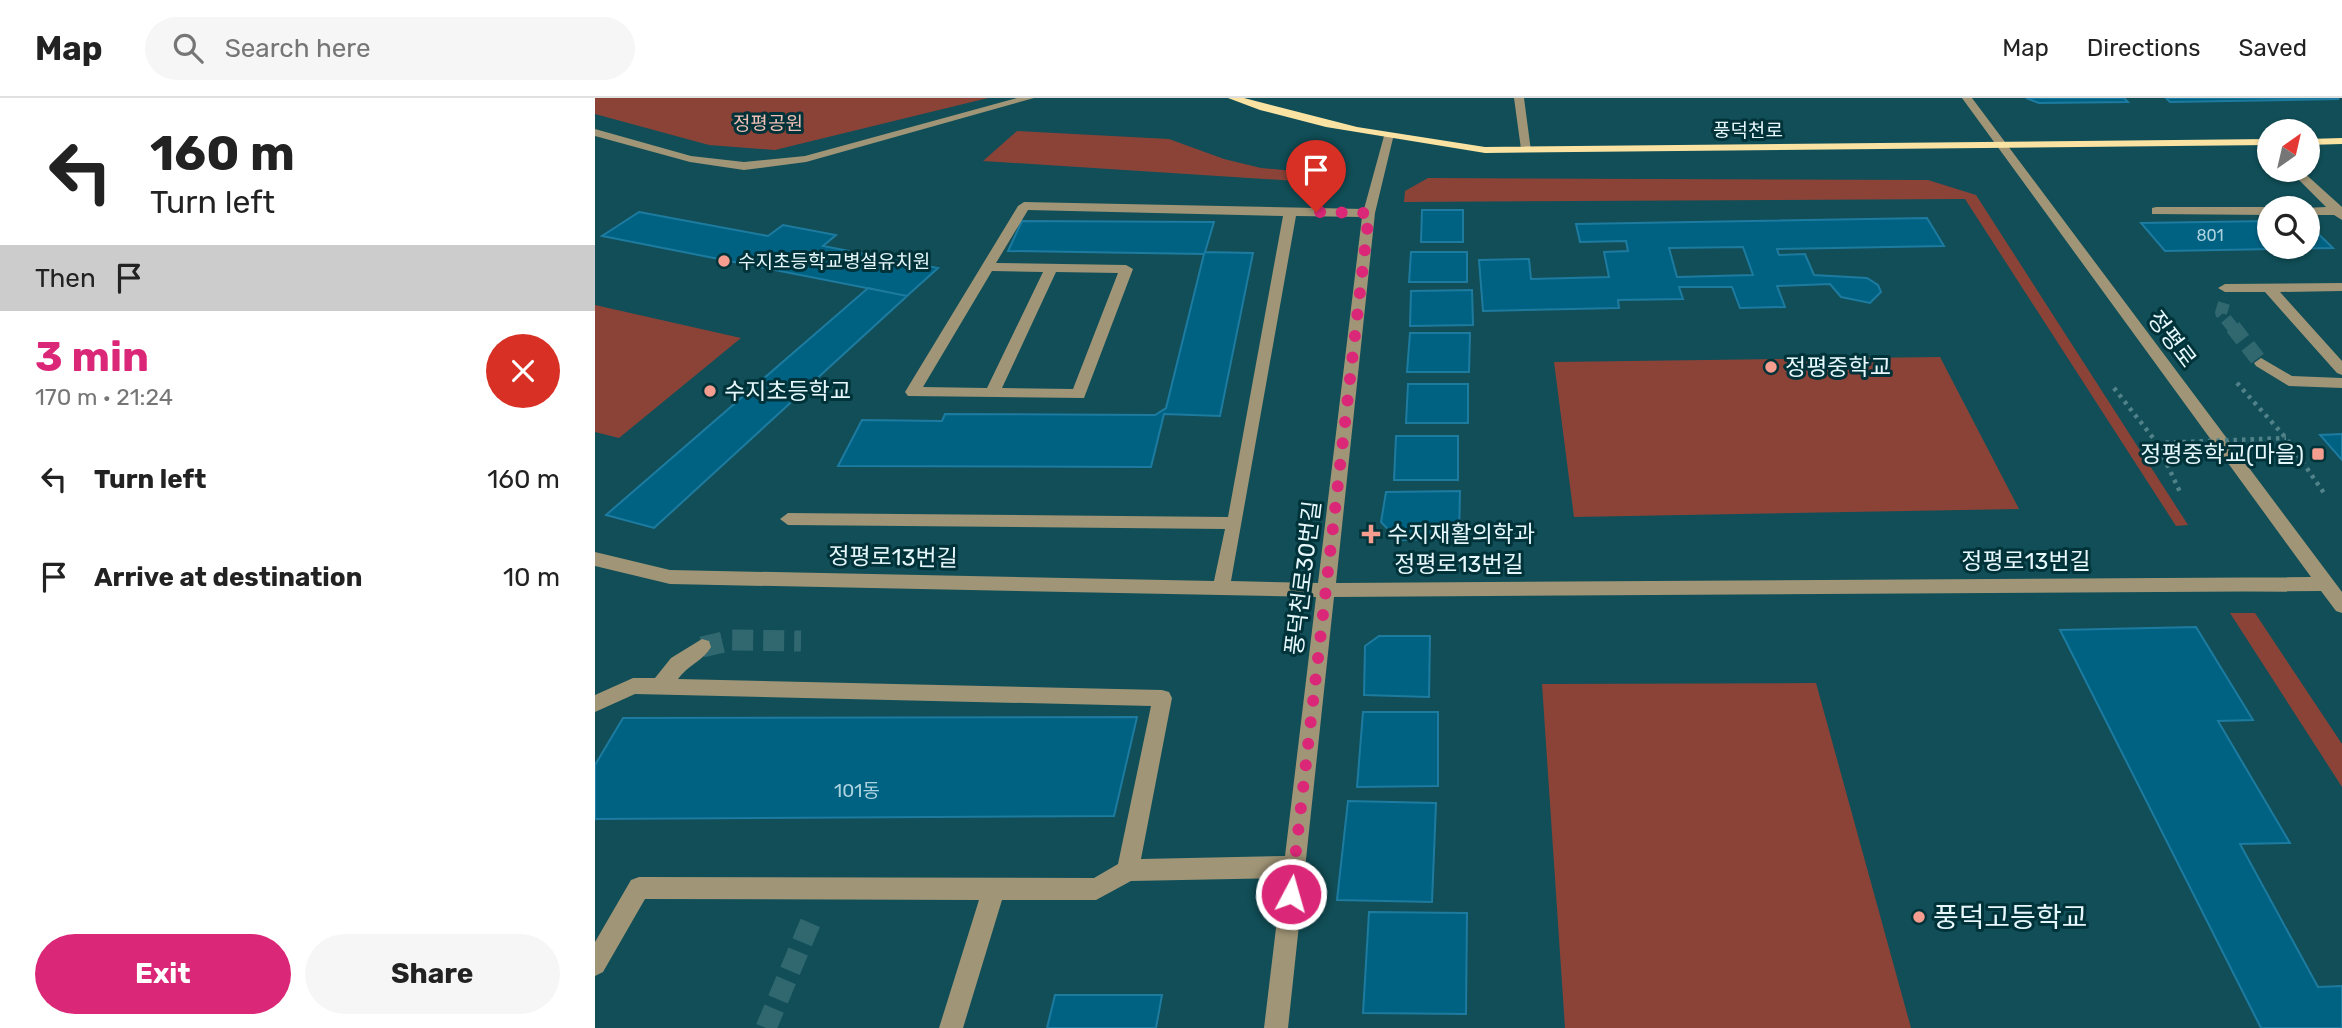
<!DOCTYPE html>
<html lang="en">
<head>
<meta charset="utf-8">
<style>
  body { margin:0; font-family:Rubik,"Noto Sans KR",sans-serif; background:#f6f6f6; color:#222; height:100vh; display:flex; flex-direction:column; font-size:26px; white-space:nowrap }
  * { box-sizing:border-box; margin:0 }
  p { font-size:23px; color:#767676 }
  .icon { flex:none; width:38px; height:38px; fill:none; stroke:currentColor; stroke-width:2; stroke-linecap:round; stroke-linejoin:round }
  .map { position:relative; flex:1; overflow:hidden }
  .panel { display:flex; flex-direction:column; background:#fff; width:595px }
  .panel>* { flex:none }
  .top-card { background:#fff; color:#222; overflow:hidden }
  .needle { width:46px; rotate:34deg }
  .controls { position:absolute; left:1662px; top:21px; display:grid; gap:14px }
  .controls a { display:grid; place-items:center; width:63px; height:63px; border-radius:50%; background:#fff; box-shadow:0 2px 5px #0004; font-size:35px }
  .pin { position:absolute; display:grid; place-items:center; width:60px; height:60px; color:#fff; margin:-72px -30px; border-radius:50% 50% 50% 0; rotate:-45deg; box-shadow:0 0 7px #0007 }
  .pin .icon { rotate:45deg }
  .me { position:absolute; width:77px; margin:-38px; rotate:6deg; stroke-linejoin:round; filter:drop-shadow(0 0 5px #0008) }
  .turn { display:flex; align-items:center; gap:24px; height:147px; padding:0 35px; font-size:32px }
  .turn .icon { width:91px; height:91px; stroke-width:2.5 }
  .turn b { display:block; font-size:49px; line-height:60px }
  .then { display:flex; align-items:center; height:66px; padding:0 35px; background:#0003; gap:14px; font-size:26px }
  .round { display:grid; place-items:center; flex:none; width:74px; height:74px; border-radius:37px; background:#f6f6f6 }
  .overview { display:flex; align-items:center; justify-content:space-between; height:119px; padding:0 35px }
  h1 { font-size:42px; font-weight:700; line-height:52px; color:#db2777 }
  .primary-button { display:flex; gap:14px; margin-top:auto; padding:14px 35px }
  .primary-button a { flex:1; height:80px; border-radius:42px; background:#db2777; color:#fff; font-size:28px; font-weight:700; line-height:80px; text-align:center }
  .primary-button a+a { background:#f6f6f6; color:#222 }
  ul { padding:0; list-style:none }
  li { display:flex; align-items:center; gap:21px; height:98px; padding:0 35px }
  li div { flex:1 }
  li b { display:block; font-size:26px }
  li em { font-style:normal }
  header { display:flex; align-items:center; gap:42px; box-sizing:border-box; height:98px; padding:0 35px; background:#fff; border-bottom:2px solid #e0e0e0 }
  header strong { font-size:33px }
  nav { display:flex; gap:38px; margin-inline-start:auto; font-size:24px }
  .search { width:490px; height:63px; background:#f6f6f6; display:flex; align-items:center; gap:18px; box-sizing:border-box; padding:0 24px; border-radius:38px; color:#767676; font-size:26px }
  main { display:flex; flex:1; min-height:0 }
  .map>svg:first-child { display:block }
</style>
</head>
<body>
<header>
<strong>Map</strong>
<div class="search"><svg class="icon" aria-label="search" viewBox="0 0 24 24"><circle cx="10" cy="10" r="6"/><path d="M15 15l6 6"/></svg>Search here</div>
<nav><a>Map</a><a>Directions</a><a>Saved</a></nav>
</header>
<main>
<section class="panel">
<div class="top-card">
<div class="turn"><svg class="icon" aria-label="left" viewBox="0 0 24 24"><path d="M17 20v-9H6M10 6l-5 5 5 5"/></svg><div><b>160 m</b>Turn left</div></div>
<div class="then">Then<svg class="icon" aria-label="arrive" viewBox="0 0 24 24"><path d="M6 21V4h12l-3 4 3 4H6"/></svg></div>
</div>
<div class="overview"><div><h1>3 min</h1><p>170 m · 21:24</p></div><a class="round" style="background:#d93025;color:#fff"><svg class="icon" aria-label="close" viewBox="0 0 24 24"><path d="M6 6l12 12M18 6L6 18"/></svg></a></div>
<ul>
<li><svg class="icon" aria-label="left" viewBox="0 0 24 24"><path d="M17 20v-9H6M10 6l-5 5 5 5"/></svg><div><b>Turn left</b></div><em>160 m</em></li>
<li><svg class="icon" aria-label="arrive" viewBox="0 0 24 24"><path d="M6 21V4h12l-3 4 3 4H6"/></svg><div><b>Arrive at destination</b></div><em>10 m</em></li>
</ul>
<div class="primary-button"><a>Exit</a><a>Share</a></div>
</section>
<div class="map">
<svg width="1747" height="930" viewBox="0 0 1747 930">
  <rect width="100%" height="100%" fill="#114e57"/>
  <path fill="#8b4338" d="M0,0H393L180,52L114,47L0,16Z
    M422,33L574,41L629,61L666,70L746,77L748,86L388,63Z
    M833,80L1333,82L1381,97L1593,427L1581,428L1370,101L809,104L810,93Z
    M0,207L146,240L24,340L0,334Z
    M1345,259L1424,411L979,419L959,264Z
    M1635,515H1660L1747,646V689Z
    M1221,585L1316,930H970L947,586Z"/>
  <path fill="#006283" stroke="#1d7ba0" stroke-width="2" fill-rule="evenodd" d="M1431,0H1529L1533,4L1444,5Z
    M1571,0H1742L1744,1L1575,4Z
    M827,112H868V144H826Z
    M44,114L173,138L188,127L241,137L228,148L343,170L312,198L7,138Z
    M1332,120L1349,148L1182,151L1184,157L1210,156L1219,177L1272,180L1283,187L1286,194L1275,205L1246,199L1235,186L1182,188L1190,209L1145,210L1137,189H1084L1088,201L1023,202L1024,210L888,213L884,162L934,161L936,181L1014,179L1009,154L1033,153L1031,143L985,144L981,126ZM1148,149L1158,177L1082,179L1074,150Z
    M427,123L619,124L610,154L658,155L625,318L569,316L556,369L243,368L267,322L347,323L350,316L560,317L571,310L609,156L413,153Z
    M1675,123V149H1713V126L1738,150L1570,153L1546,125Z
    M816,154H872V184H814Z
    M273,190L312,198L59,430L11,417Z
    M877,192L878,227L815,228L816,193Z
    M815,235H875L874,274H812Z
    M813,286H873V325H811Z
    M1747,336V362L1725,337Z
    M801,338H863V382H799Z
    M865,393L864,441L803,442L786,424L791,394Z
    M1601,529L1658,622L1623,623L1695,745L1645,746L1723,889L1747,888V930H1666L1465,532Z
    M784,538H835L834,599L769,597L770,548Z
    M768,614H843V688L762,689Z
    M542,619L519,718L0,721V667L28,620Z
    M753,703L841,705L837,804L742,802Z
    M774,814L872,815L871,916L768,915Z
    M460,897H567L561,930H452Z"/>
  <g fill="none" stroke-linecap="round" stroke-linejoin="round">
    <path stroke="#316870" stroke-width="12" stroke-dasharray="12 6" stroke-linecap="butt" d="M1629,205L1626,215L1639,231"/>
    <path stroke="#316870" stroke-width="16" stroke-dasharray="16 8" stroke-linecap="butt" d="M1638,229L1666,265"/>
    <path stroke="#316870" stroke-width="21" stroke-dasharray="21 10" stroke-linecap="butt" d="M107,549L137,542L206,543
      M171,930L219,816"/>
    <path stroke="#528289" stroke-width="4.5" stroke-dasharray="3.5 5" stroke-linecap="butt" d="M1642,285L1691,340L1729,395
      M1519,290L1562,345L1585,394"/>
    <path fill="#a09576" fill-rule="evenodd" d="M422,0H439L211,64L149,72L95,64L0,38V31L96,58L149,64L210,58Z
      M919,0H929L936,53L926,51Z
      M1367,0H1377L1747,494V515L1741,513L1726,493L739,499L693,930H669L687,780L536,783L501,802H407L368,930H344L384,802L50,801L8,874L0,878V844L36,782L44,779L499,780L523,766L556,608L40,596L0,614V597L38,580H60L76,560L107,541L114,543L116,549C109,562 92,568 83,581L567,592L574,594L577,600L546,761L690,758L721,499L75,486L0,468V454L75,472L619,483L630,431L193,427L185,421L193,415L633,419L688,118L433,112L401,165L531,167L538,171L489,300L313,298L310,294L423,108L429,104L769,111L789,38L799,36L780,115L741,485L1716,479ZM701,118L767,119L723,485L636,483ZM397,173L448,174L392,290L328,289ZM461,174L523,175L478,291L407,290Z
      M1694,72H1706L1747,109V122L1739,117H1713V110H1709L1731,109Z
      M1561,109H1675L1679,110H1675V117L1557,116V110Z
      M1747,185V193L1685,194L1747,263V277L1742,275L1670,194H1630L1623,190L1630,186Z
      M1666,260L1697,278L1747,280V290L1694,288L1661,268L1659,265Z"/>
    <path fill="#fae3a2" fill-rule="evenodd" d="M633,0H649L762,29L890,49L1675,41V47L890,55L731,29L665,12Z
      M1747,40V46L1713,47V41Z"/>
    <path stroke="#528289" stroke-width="4.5" stroke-dasharray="3.5 5" stroke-linecap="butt" d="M1562,345L1691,340"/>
  </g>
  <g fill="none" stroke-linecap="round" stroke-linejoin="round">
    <path stroke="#db2777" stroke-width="12" stroke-dasharray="0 21.6" d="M696,796L774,115L721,114"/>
  </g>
  <g fill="#f59d8e" stroke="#003239" stroke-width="2.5">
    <circle cx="129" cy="163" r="7"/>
    <circle cx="1176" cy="269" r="7"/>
    <circle cx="115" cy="293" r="7"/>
    <rect x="1716" y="349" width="14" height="14" rx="3.5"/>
    <path d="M772.5 425.5h7v7h7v7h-7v7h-7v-7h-7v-7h7z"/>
    <circle cx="1324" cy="819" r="7"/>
  </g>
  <g text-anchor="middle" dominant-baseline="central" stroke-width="6" stroke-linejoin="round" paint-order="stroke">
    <g font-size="16" fill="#acd2de">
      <text x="1615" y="137">801</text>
    </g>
    <g font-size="19" fill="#efbeb4" stroke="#003239">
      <text x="173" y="25">정평공원</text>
    </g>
    <g font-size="19" fill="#e6f8fc" stroke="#003239">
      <text x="1153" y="32">풍덕천로</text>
    </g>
    <g font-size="19" fill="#e6f8fc" stroke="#003239" text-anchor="start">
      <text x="143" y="163">수지초등학교병설유치원</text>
    </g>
    <g font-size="19" fill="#acd2de">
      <text x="262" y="692">101동</text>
    </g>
    <g font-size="23" fill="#e6f8fc" stroke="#003239">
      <text transform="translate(1577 241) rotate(53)">정평로</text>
      <text transform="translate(298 459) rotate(1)">정평로13번길</text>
      <text x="1431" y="463">정평로13번길</text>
      <text x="864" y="466">정평로13번길</text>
      <text transform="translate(708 480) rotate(-83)">풍덕천로30번길</text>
    </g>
    <g font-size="23" fill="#e6f8fc" stroke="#003239" text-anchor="start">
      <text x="1190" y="269">정평중학교</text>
      <text x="129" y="293">수지초등학교</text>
      <text x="1709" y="356" text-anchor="end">정평중학교(마을)</text>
      <text x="792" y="436">수지재활의학과</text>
    </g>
    <g font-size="28" fill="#e6f8fc" stroke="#003239" text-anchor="start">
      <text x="1338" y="819">풍덕고등학교</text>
    </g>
  </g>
</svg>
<div class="controls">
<a><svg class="needle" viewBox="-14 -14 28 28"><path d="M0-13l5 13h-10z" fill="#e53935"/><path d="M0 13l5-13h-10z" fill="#767676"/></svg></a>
<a><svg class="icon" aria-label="search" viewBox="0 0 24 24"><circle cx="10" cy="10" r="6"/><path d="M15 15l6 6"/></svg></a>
</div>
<div class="pin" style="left:721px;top:114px;background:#d93025"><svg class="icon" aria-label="arrive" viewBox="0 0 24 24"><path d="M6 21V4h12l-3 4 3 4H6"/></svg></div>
<svg class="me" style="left:696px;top:796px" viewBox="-20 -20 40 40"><circle r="17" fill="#db2777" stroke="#fff" stroke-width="3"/><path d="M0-11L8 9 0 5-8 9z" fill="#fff"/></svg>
</div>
</main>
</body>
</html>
